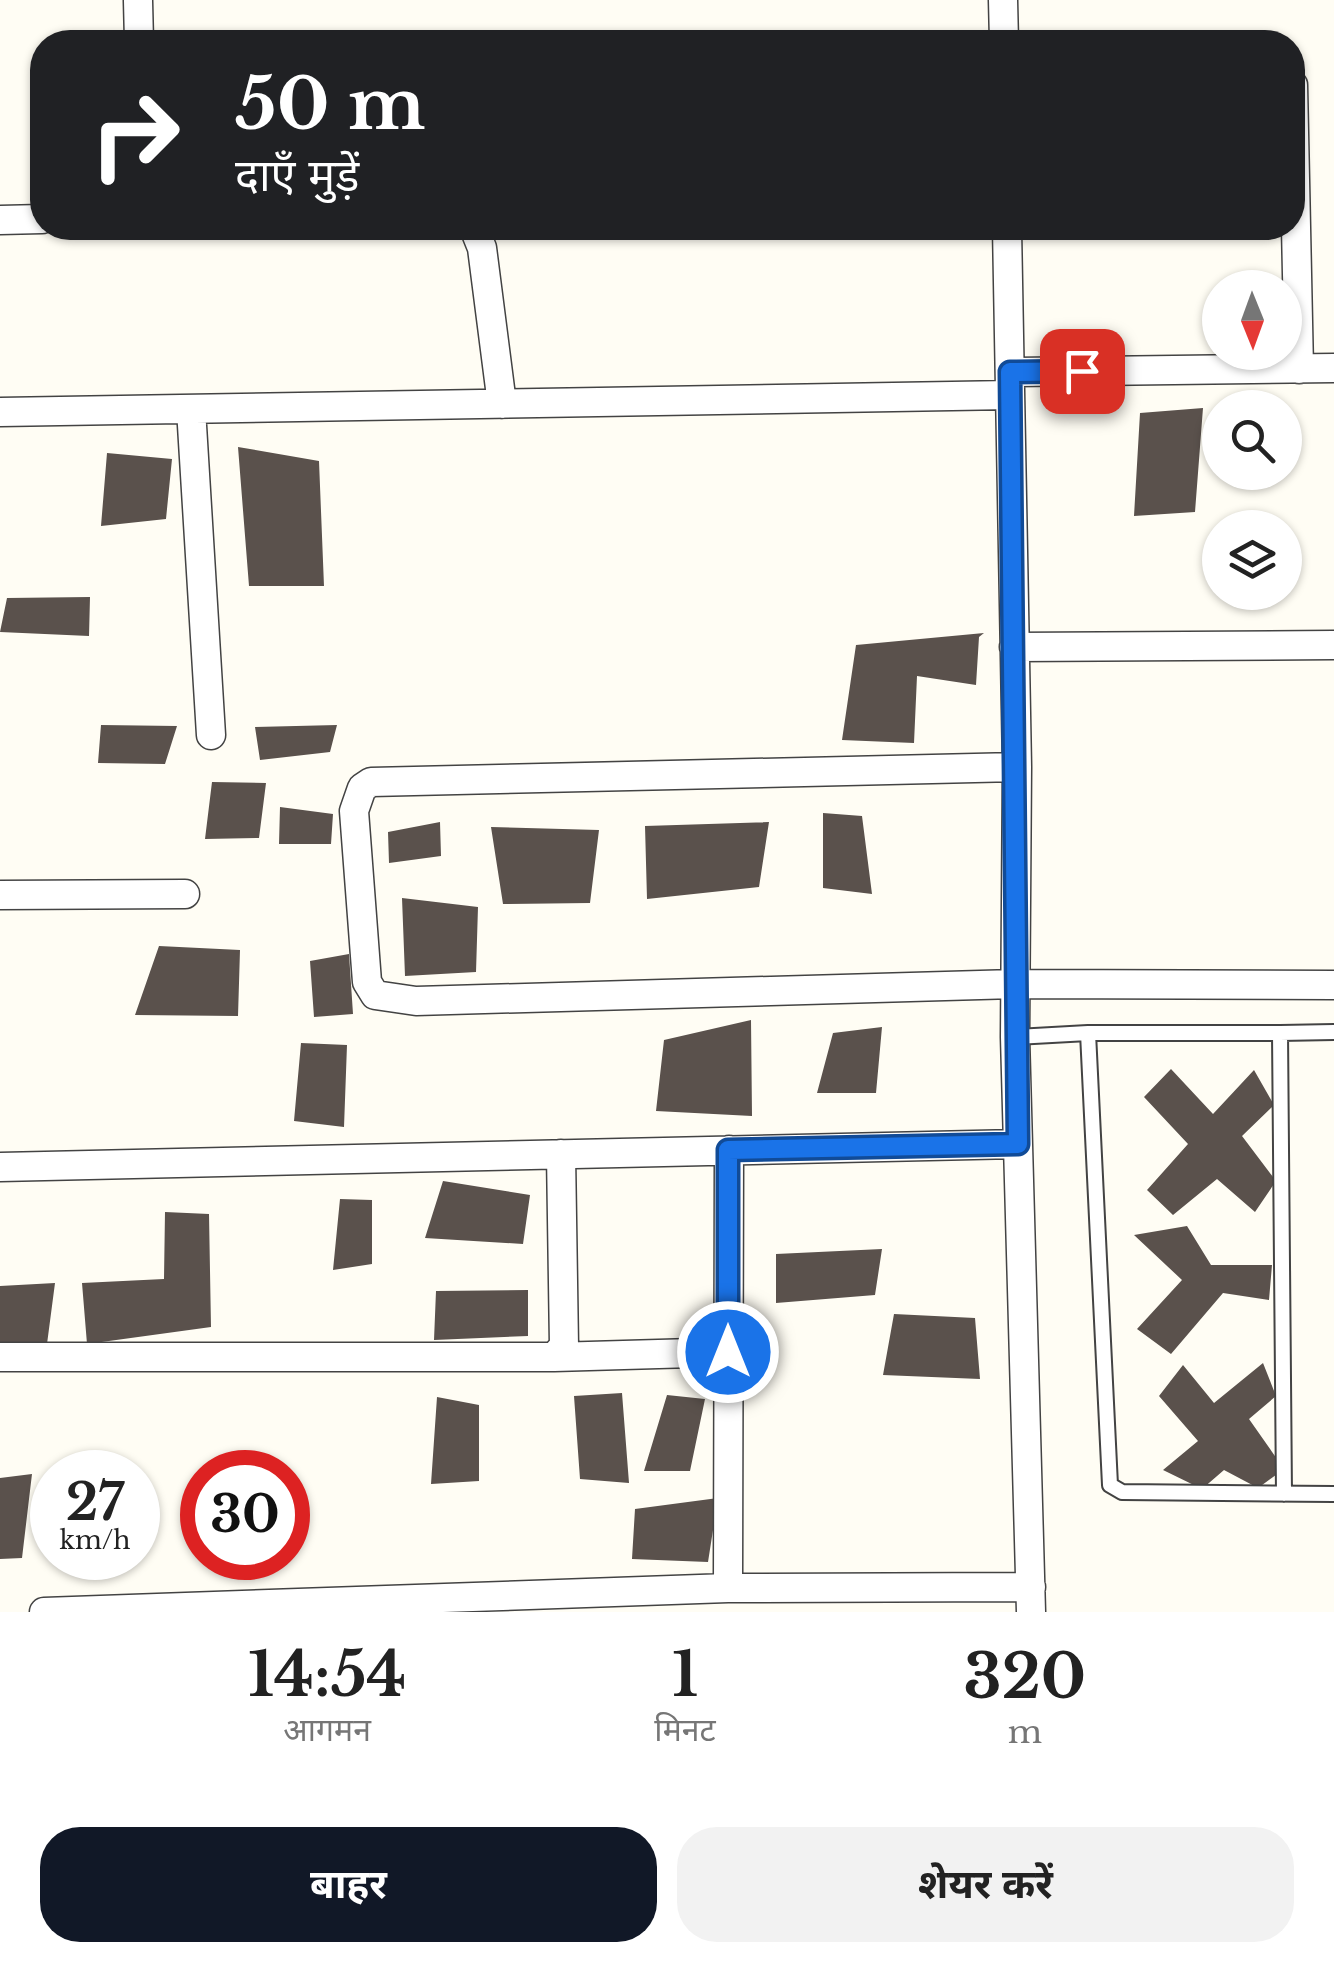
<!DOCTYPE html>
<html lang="hi">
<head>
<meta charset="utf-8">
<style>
  body { margin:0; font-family:"Libre Baskerville","Noto Sans Devanagari",serif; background:#f2f2f2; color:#222; height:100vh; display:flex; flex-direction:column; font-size:38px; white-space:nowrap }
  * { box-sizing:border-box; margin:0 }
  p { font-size:32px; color:#767676 }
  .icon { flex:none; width:55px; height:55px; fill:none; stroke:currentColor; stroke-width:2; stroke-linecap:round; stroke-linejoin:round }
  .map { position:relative; height:1612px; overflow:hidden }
  .panel { display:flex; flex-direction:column; background:#fff; flex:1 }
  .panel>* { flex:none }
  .hud { position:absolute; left:30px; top:30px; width:1275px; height:210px; border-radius:40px; box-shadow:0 2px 8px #0004; background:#202124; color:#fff; overflow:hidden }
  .needle { width:65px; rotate:179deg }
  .tools { position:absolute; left:1202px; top:270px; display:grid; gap:20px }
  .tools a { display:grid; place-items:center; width:100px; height:100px; border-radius:50%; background:#fff; box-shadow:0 2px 8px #0004; font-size:50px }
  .speed { position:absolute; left:30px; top:1450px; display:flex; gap:20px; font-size:50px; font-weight:700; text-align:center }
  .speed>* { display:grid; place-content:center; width:130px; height:130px; border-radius:50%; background:#fff; box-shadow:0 2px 8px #0004; line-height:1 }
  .speed small { font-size:25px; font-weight:400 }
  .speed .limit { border:15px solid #d22; background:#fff; color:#111 }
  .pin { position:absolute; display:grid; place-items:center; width:85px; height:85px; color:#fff; margin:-42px; border-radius:20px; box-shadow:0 5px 15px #0006 }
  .me { position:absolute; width:110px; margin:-55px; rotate:0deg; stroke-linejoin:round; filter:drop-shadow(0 0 8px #0008) }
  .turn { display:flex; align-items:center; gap:35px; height:210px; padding:0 40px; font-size:45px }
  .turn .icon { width:130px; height:130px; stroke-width:2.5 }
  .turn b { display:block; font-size:70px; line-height:85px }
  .eta { display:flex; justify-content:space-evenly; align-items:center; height:170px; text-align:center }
  .eta b { font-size:60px; font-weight:700; line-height:70px }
  .cta { display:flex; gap:20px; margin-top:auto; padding:20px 40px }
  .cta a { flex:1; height:115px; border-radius:40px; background:#111827; color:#fff; font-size:40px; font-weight:700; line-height:115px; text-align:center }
  .cta a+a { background:#f2f2f2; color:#222 }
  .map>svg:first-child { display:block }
</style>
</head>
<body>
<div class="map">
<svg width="1334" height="1612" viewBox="0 0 1334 1612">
  <rect width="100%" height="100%" fill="#fffdf4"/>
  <path fill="#5a514c" d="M1203,408L1195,512L1134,516L1140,413Z
    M238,447L319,461L324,586H249Z
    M107,453L172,459L166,519L101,526Z
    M90,597L89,636L0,632L7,598Z
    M984,633L979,637L976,685L917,676L914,743L842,740L856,645Z
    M101,725L177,726L165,764L98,763Z
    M337,725L330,752L260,760L255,727Z
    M212,782L266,783L259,838L205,839Z
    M280,807L333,814L331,844H279Z
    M823,813L862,816L872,894L823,888Z
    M440,822L441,856L389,863L388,832Z
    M769,822L759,887L647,899L645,826Z
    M491,827L599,830L590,903L503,904Z
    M402,898L478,907L476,972L405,976Z
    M159,946L240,950L238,1016L135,1015Z
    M349,954L353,1014L314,1017L310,961Z
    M751,1020L752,1116L656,1111L664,1040Z
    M882,1027L876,1093H817L833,1033Z
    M301,1043L347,1045L344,1127L294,1121Z
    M1171,1069L1213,1114L1254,1070L1274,1105L1242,1136L1276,1181L1255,1212L1217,1179L1173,1215L1147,1190L1188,1144L1144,1097Z
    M443,1181L530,1195L523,1244L425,1238Z
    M340,1199L372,1200V1264L333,1270Z
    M165,1212L209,1214L211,1327L87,1344L82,1283L164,1279Z
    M1187,1226L1211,1265H1272L1269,1300L1223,1293L1171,1354L1137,1329L1182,1280L1134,1235Z
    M882,1249L875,1295L776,1303V1254Z
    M55,1283L47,1344L0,1343V1286Z
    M528,1290V1336L434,1340L436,1291Z
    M894,1314L975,1318L980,1379L883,1375Z
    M1263,1363L1276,1396L1249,1419L1284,1469L1258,1488L1224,1470L1202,1489L1163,1470L1198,1441L1159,1396L1183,1365L1214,1403Z
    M622,1393L629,1483L580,1479L574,1396Z
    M667,1395L705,1399L690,1471H644Z
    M437,1397L479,1405V1481L431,1484Z
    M32,1474L22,1558L0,1559V1478Z
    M718,1498L708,1562L632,1559L635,1509Z"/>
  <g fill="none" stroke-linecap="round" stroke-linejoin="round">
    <g stroke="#434343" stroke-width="18">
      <path id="service" d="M1280,1033L1334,1032
        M1015,1037L1088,1033
        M1284,1494L1280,1033H1088L1110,1485L1122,1492L1334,1494"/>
    </g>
    <g stroke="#434343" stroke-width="31">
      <path id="minor" d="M1003,0L1004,42
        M138,1L139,42
        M1293,85L1299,369
        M0,220L42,219
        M474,228L482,248L502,404
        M1007,228L1017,767L1015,1037L1031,1612
        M1010,372L1334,368
        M191,409L211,735
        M0,412L1010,395
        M1014,647L1334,645
        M1017,767L371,782L362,788L354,811L367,982L375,995L416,1001L1015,984L1334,985
        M0,895L185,894
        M0,1167L1018,1144
        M0,1357H554L564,1346L561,1154
        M554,1357L728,1352
        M728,1588L1031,1587
        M44,1612L728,1588L729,1150"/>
    </g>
    <use href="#service" stroke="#fff" stroke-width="14"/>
    <use href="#minor" stroke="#fff" stroke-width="28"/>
  </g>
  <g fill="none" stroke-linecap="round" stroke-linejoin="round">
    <g stroke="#114b97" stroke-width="25">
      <path id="route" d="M728,1352V1150L1018,1144L1010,372L1082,371"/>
    </g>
    <use href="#route" stroke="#1a73e8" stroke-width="18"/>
  </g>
</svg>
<div class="tools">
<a><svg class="needle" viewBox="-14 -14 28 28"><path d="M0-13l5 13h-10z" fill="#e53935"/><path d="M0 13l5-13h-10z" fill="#767676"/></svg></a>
<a><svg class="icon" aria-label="search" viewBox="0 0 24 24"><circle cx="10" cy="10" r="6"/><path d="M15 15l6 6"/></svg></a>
<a><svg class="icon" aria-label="layers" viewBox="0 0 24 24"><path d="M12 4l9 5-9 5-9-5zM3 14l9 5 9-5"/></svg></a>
</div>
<div class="speed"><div>27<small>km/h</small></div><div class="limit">30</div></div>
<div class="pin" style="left:1082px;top:371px;background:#d93025"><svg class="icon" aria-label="arrive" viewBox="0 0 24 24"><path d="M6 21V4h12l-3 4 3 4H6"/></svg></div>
<svg class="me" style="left:728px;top:1352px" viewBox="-20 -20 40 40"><circle r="17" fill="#1a73e8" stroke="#fff" stroke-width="3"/><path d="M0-11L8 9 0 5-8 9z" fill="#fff"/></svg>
<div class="hud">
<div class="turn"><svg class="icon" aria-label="right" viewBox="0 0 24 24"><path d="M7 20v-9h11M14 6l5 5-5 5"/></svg><div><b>50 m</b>दाएँ मुड़ें</div></div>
</div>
</div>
<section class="panel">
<div class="eta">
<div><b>14:54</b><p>आगमन</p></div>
<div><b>1</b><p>मिनट</p></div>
<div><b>320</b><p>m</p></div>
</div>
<div class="cta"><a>बाहर</a><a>शेयर करें</a></div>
</section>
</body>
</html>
